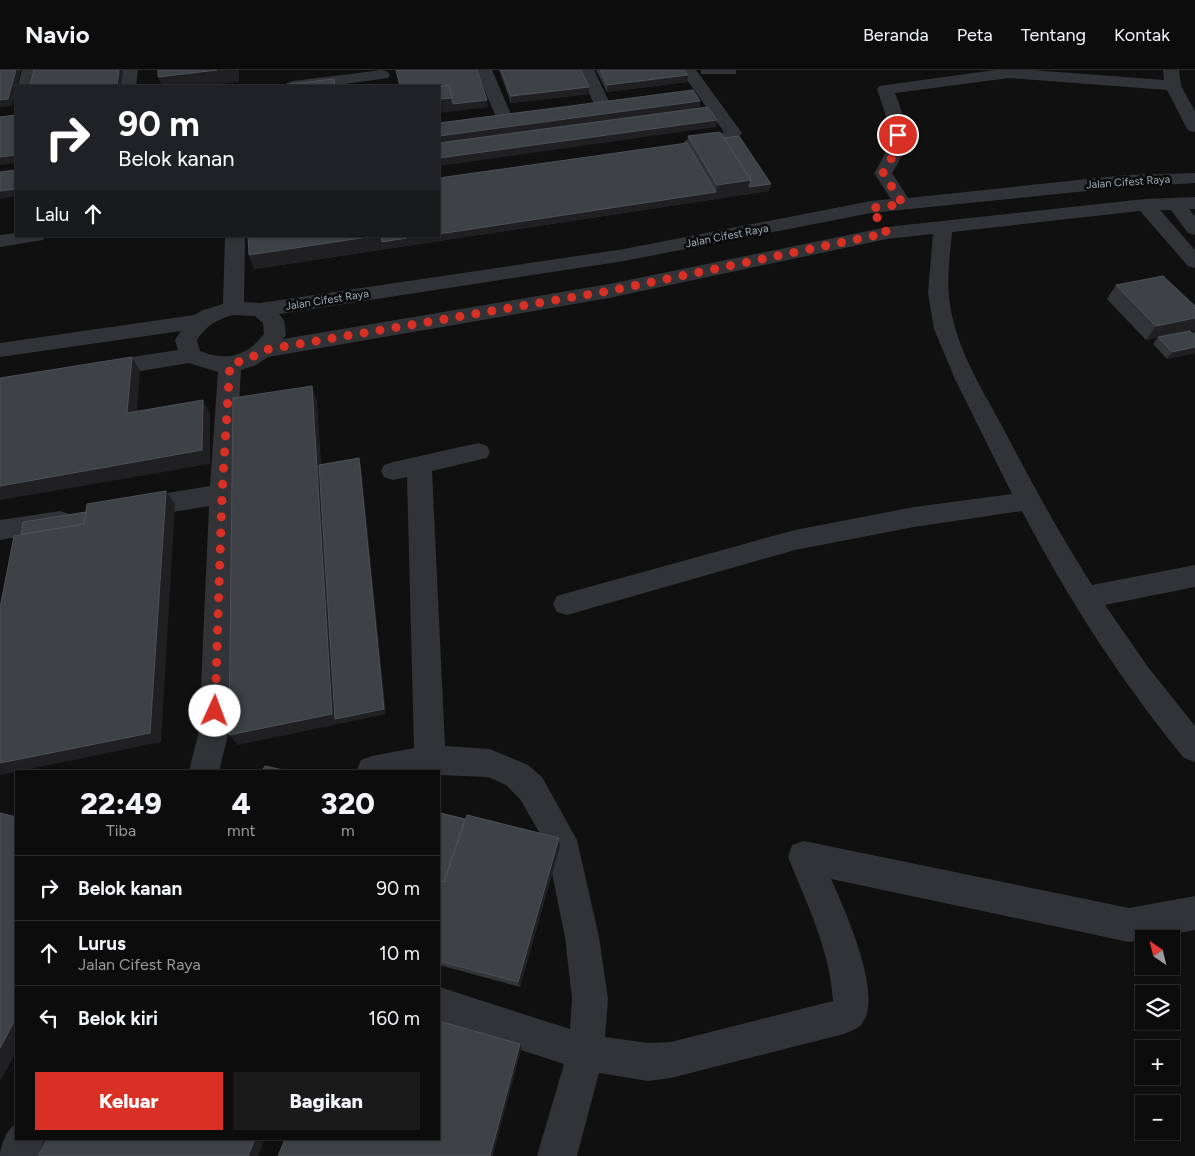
<!DOCTYPE html>
<html lang="id">
<head>
<meta charset="utf-8">
<style>
  body { margin:0; font-family:Figtree,sans-serif; background:#1a1a1b; color:#f1f3f6; height:100vh; display:flex; flex-direction:column; font-size:19px; white-space:nowrap }
  * { box-sizing:border-box; margin:0 }
  p { font-size:16px; color:#9a9b9d }
  .icon { flex:none; width:28px; height:28px; fill:none; stroke:currentColor; stroke-width:2; stroke-linecap:round; stroke-linejoin:round }
  .map { position:relative; flex:1; overflow:hidden }
  .side { position:absolute; left:15px; top:700px; width:425px; height:370px; display:flex; flex-direction:column; background:#0c0c0d; border-radius:0px; box-shadow:0 1px 4px #0004,0 0 0 1px #2c2c2e }
  .side>* { flex:none }
  .guide { position:absolute; left:15px; top:15px; width:425px; height:152px; border-radius:0px; box-shadow:0 1px 4px #0004,0 0 0 1px #2c2c2e; background:#202124; color:#fff; overflow:hidden }
  .needle { width:32px; rotate:325deg }
  .fabs { position:absolute; left:1135px; top:860px; display:grid; gap:10px }
  .fabs a { display:grid; place-items:center; width:45px; height:45px; border-radius:0px; background:#0c0c0d; box-shadow:0 1px 4px #0004,0 0 0 1px #2c2c2e; font-size:25px }
  .pin { position:absolute; display:grid; place-items:center; width:42px; height:42px; color:#fff; margin:-21px; border:2px solid #fff; border-radius:50%; box-shadow:0 1px 5px #0007 }
  .me { position:absolute; width:55px; margin:-28px; rotate:2deg; stroke-linejoin:round; filter:drop-shadow(0 0 4px #0008) }
  .turn { display:flex; align-items:center; gap:18px; height:105px; padding:0 20px; font-size:22px }
  .turn .icon { width:65px; height:65px; stroke-width:2.5 }
  .turn b { display:block; font-size:35px; line-height:42px }
  .then { display:flex; align-items:center; height:48px; padding:0 20px; background:#0003; gap:10px; font-size:19px }
  .eta { display:flex; justify-content:space-evenly; align-items:center; height:85px; text-align:center }
  .eta b { font-size:30px; font-weight:800; line-height:35px }
  .primary-button { display:flex; gap:10px; margin-top:auto; padding:10px 20px }
  .primary-button a { flex:1; height:58px; border-radius:0px; background:#d93025; color:#fff; font-size:20px; font-weight:800; line-height:58px; text-align:center }
  .primary-button a+a { background:#1a1a1b; color:#f1f3f6 }
  ul { padding:0; list-style:none }
  li { display:flex; align-items:center; gap:15px; height:65px; padding:0 20px; border-top:1px solid #2c2c2e }
  li div { flex:1 }
  li b { display:block; font-size:19px }
  li em { font-style:normal }
  header { display:flex; align-items:center; gap:30px; box-sizing:border-box; height:70px; padding:0 25px; background:#0c0c0d; border-bottom:1px solid #2c2c2e }
  header strong { font-size:24px }
  nav { display:flex; gap:28px; margin-inline-start:auto; font-size:18px }
  .map>svg:first-child { display:block }
</style>
</head>
<body>
<header>
<strong>Navio</strong>
<nav><a>Beranda</a><a>Peta</a><a>Tentang</a><a>Kontak</a></nav>
</header>
<div class="map">
<svg width="1195" height="1086" viewBox="0 0 1195 1086">
  <rect width="100%" height="100%" fill="#101011"/>
  <g fill="none" stroke-linecap="round" stroke-linejoin="round">
    <path fill="#313336" fill-rule="evenodd" d="M22,0H38L34,16H18Z
      M122,0H138L136,16H120Z
      M382,0L388,2L390,5L388,8L330,16H285L287,13L293,11Z
      M476,0H492L512,47L510,51H498L496,47Z
      M578,0H594L611,36L609,40H597Z
      M680,0H696L742,63C731,78 702,82 686,78L683,74L686,70L714,67L724,62Z
      M995,0H1032L1164,10L1163,0H1179L1181,16L1195,41V62L1189,61L1186,57L1167,20L1009,8L895,23C907,56 913,71 892,103L908,128L1126,105L1195,103V113L1126,117L871,143L624,191L279,244L284,250L286,265L283,269L609,214L887,157L1145,129L1195,127V139H1189L1195,146V165L1188,163L1171,140H1160L1195,180V198L1188,196L1140,141L952,162C950,186 946,210 950,234C956,277 981,318 1002,356C1030,410 1059,463 1092,515L1195,495V517L1105,535L1148,597L1195,656V692L1184,688C1121,611 1068,529 1022,441L914,457L795,480L567,545L557,542L553,534L557,526L567,523L795,460L914,437L1012,424L954,307L934,259L928,223L933,164L887,169L609,228L268,287L256,295L241,300L234,424L229,661L219,701H189L199,661L209,436L137,448L128,445L124,438L128,431L137,428L210,416L218,302L189,293L99,308L91,305L88,300L91,295L99,292L178,280L175,270L181,261L0,287V273L194,245L203,240L223,234L225,166H245L244,232L260,233L624,179L871,131L891,129L874,103C896,70 889,54 877,19L879,16ZM233,245L255,246L263,253L264,264C247,286 226,292 200,281L197,270C206,256 217,249 233,245Z
      M16,163V166H46L43,170L0,177V165Z
      M478,373L487,376L490,382L487,388L432,401L445,676L490,679L528,695L542,707L577,770L599,867L608,929L605,967L648,973L671,972L833,931C830,880 807,834 788,787L792,775L804,771L1129,838L1195,826V860L1129,872L831,809C844,838 883,924 863,952C859,959 851,961 844,964L671,1008L648,1011L599,1003L577,1086H537L564,994L439,953V917L570,959L572,929L565,867L546,774L520,729L506,715L488,707L439,705V701L357,700L361,690L372,686L414,678L407,407L393,410L384,407L381,401L384,395L393,392Z
      M60,441L69,444L73,451L69,458L0,470V450Z
      M16,1054V1069H45L38,1086H0C0,1077 7,1058 16,1054Z"/>
  </g>
  <path fill="#323437" d="M499,0H581L589,24L511,33Z
    M596,0H684L688,5L687,12L607,22Z
    M701,0H736V4H701Z
    M688,66L723,68L771,114L769,121L254,199L687,73Z
    M1116,215L1190,261L1193,263L1195,261V283L1167,289L1153,274L1158,267L1146,270L1107,229Z
    M439,739L440,743L560,776L520,917L439,895Z"/>
  <path fill="#202022" d="M16,0H21L17,16H16V20L12,36L0,37V30Z
    M119,0H123L121,16H117Z
    M217,0H239V12L199,16H162L158,7Z
    M688,5L687,12L607,22V15Z
    M589,17V24L511,33V26Z
    M439,23L487,30L488,37L439,43Z
    M700,31V38L439,74V66Z
    M717,50L716,57L439,96V88Z
    M16,85V93L0,95V87Z
    M751,110L771,114L769,121L254,199L249,185L374,166H439V164L716,122L717,115Z
    M16,119V126L0,129V121Z
    M1195,248V260L1146,270L1156,256Z
    M1195,277V283L1167,289L1172,282Z
    M132,287L140,301L136,356L127,343Z
    M312,316L317,330L338,648L359,388L361,395L386,644L238,675L229,665Z
    M203,330L210,344V394L0,430V416Z
    M166,421L175,434L161,672L20,701H16V702L0,705V693Z
    M559,768L560,776L520,917L518,912Z
    M16,948V982L0,1012V978Z
    M520,974L522,977L493,1086H490Z
    M255,1069H265L258,1086H248Z"/>
  <path fill="#3e4145" stroke="#4d5156" d="M0,0H16L8,29L0,30Z
    M34,0H119L117,16H30Z
    M158,0H217L158,7Z
    M396,0H477L487,30L453,34L452,28L449,15L439,17L400,16Z
    M501,0H581L589,17L511,26Z
    M600,0H684L688,5L607,15Z
    M334,9L335,16H273Z
    M449,15L452,28L439,29V17Z
    M693,20L700,31L439,66V53Z
    M708,37L717,50L439,88V73Z
    M16,45V85L0,87V47Z
    M720,62L751,110L717,115L688,66Z
    M739,66L771,114L749,117L751,110L724,68Z
    M687,73L716,122L439,164V108Z
    M16,100V119L0,121V102Z
    M248,166H374L249,185Z
    M381,166H406L407,168L382,172Z
    M1163,206L1195,236V248L1156,256L1116,215Z
    M1190,261L1195,266V277L1172,282L1158,267Z
    M132,287L127,343L203,330L202,380L0,416V308Z
    M312,316L332,644L229,665L233,328Z
    M359,388L384,639L335,649L319,395Z
    M166,421L150,663L0,693V538L14,466L84,454L87,434Z
    M86,442L84,454L21,464L23,452Z
    M265,696L288,701H262Z
    M0,743L16,747V948L0,978Z
    M440,743L465,749L444,812L439,811V747Z
    M467,745L559,768L518,912L439,891V811L444,812Z
    M439,951L520,974L490,1086H278L285,1069H439Z
    M47,1069H255L248,1086H38Z"/>
  <g fill="none" stroke-linecap="round" stroke-linejoin="round">
    <path stroke="#d93025" stroke-width="9" stroke-dasharray="0 16.2" d="M215,641L222,424L230,294L249,289L264,280L609,221L887,163L871,138L903,134L883,103L899,75L898,65"/>
  </g>
  <g text-anchor="middle" dominant-baseline="central" stroke-width="5" stroke-linejoin="round" paint-order="stroke">
    <g font-size="11" fill="#a0abb3" stroke="#0b0b0c">
      <text transform="translate(1128 112) rotate(-4)">Jalan Cifest Raya</text>
      <text transform="translate(727 166) rotate(-11)">Jalan Cifest Raya</text>
      <text transform="translate(327 230) rotate(-9)">Jalan Cifest Raya</text>
    </g>
  </g>
</svg>
<div class="fabs">
<a><svg class="needle" viewBox="-14 -14 28 28"><path d="M0-13l5 13h-10z" fill="#e53935"/><path d="M0 13l5-13h-10z" fill="#9a9b9d"/></svg></a>
<a><svg class="icon" aria-label="layers" viewBox="0 0 24 24"><path d="M12 4l9 5-9 5-9-5zM3 14l9 5 9-5"/></svg></a>
<a>+</a>
<a>−</a>
</div>
<div class="pin" style="left:898px;top:65px;background:#d93025"><svg class="icon" aria-label="arrive" viewBox="0 0 24 24"><path d="M6 21V4h12l-3 4 3 4H6"/></svg></div>
<svg class="me" style="left:215px;top:641px" viewBox="-20 -20 40 40"><circle r="19" fill="#fff"/><path d="M0-13L10 11 0 6-10 11z" fill="#d93025"/></svg>
<div class="guide">
<div class="turn"><svg class="icon" aria-label="right" viewBox="0 0 24 24"><path d="M7 20v-9h11M14 6l5 5-5 5"/></svg><div><b>90 m</b>Belok kanan</div></div>
<div class="then">Lalu<svg class="icon" aria-label="ahead" viewBox="0 0 24 24"><path d="M12 20V5M6 11l6-6 6 6"/></svg></div>
</div>
<section class="side">
<div class="eta">
<div><b>22:49</b><p>Tiba</p></div>
<div><b>4</b><p>mnt</p></div>
<div><b>320</b><p>m</p></div>
</div>
<ul>
<li><svg class="icon" aria-label="right" viewBox="0 0 24 24"><path d="M7 20v-9h11M14 6l5 5-5 5"/></svg><div><b>Belok kanan</b></div><em>90 m</em></li>
<li><svg class="icon" aria-label="ahead" viewBox="0 0 24 24"><path d="M12 20V5M6 11l6-6 6 6"/></svg><div><b>Lurus</b><p>Jalan Cifest Raya</p></div><em>10 m</em></li>
<li><svg class="icon" aria-label="left" viewBox="0 0 24 24"><path d="M17 20v-9H6M10 6l-5 5 5 5"/></svg><div><b>Belok kiri</b></div><em>160 m</em></li>
</ul>
<div class="primary-button"><a>Keluar</a><a>Bagikan</a></div>
</section>
</div>
</body>
</html>
